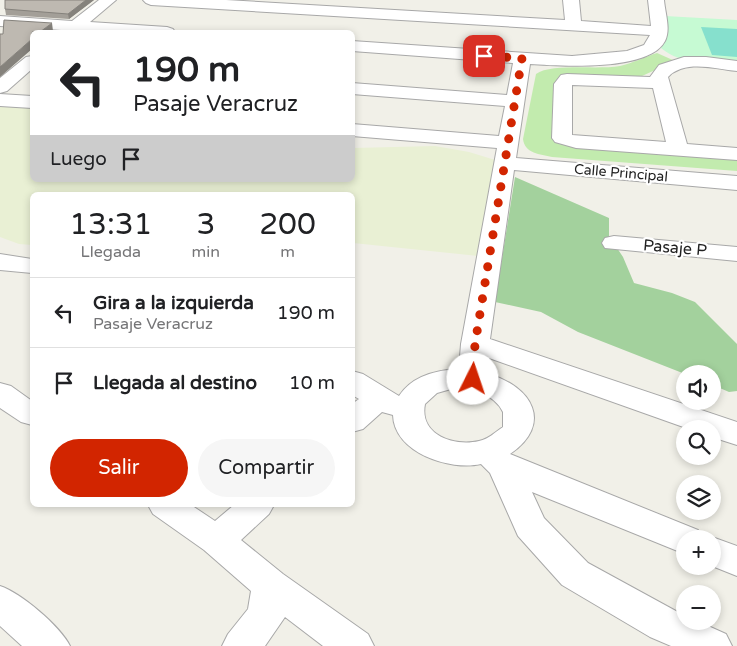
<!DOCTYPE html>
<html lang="es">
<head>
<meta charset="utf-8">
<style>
  body { margin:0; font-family:"Varela Round",sans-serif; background:#f6f6f6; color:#202124; height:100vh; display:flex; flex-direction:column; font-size:19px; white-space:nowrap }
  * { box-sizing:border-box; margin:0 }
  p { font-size:16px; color:#757577 }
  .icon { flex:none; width:28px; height:28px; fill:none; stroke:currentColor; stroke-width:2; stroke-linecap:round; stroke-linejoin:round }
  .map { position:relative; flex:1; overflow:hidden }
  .side { position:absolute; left:30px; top:192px; width:325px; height:315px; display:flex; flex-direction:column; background:#fff; border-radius:8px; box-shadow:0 2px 8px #0003 }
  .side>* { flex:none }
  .banner { position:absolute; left:30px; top:30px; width:325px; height:152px; border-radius:8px; box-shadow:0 2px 8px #0003; background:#fff; color:#202124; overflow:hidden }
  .fabs { position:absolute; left:676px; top:365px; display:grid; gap:10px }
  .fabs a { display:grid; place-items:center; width:45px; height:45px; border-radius:50%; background:#fff; box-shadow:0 2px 8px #0003; font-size:25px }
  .pin { position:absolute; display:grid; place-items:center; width:42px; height:42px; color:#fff; margin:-21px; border-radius:10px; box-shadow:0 2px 8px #0006 }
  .me { position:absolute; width:55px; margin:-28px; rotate:4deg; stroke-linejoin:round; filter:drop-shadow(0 0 4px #0008) }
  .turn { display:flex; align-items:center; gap:18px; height:105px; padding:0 20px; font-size:22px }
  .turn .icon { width:65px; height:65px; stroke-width:2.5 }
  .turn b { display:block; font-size:35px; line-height:42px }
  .then { display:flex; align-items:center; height:48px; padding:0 20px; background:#0003; gap:10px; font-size:19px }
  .eta { display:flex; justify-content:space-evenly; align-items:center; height:85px; text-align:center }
  .eta b { font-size:30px; font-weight:600; line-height:35px }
  .cta { display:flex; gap:10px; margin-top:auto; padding:10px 20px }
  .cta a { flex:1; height:58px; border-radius:30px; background:#d22500; color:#fff; font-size:20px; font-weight:600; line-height:58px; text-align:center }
  .cta a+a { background:#f6f6f6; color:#202124 }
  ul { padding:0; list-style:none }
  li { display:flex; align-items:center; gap:15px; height:70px; padding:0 20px; border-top:1px solid #e0e0e0 }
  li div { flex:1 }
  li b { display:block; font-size:19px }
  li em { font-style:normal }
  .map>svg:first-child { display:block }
</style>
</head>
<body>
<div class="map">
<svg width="737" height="646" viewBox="0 0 737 646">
  <rect width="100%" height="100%" fill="#f1f0e8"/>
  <path fill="#e9f0d4" d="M0,101L32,104V180H352L353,148L435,146L469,152L505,163L488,257L353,243L352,195H32V245L19,244L0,237Z"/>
  <path fill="#c2ebae" d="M657,53L675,61L642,76L637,83L571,85L572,139L737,151V171L552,157C540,154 525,154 523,139L536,74C551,63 599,70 620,66C633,63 645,57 657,53Z"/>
  <path fill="#a3d19d" d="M515,177L609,218V236L623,257L634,283L672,293L695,302L737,344V391L729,392L713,385L712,374H685L578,332L541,312L495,302Z"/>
  <path fill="#c6fad3" d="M665,16L737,20V64C711,62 682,66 661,48L667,32Z"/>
  <path fill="#86e0cd" d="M701,27L737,29V57L712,55Z"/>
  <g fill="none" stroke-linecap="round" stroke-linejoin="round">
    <g stroke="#a8a8a8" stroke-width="2">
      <path id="minor" d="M99,0H116L90,22L167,27L173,29L175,32H60L61,30L0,26V16L72,21Z
        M143,0H226L565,20L563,0H579L581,21L651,26L648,0H664C665,13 671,29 665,41C649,72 560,66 530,64L516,158L737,176V190L514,170L490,339L737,422V445L712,437V429H689L489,358L488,374C532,386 554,424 510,454L698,530L702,539H685V554L532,492L544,518L588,563L685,616V621H697L726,634L732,646H671L650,637L562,585L518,536L490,473L481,464C450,471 394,453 393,415L382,412L363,429L352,432V404L359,399L352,395V371L363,374L399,396C412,376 436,370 459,369L461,344L497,148L352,136V124L499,136L505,106L352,94V83L507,95L513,63L352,51V41L572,56L627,51L644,45L650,35L151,5L146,3ZM451,389C471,388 494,393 503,412V427C495,432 489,439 479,441C454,447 419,435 425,404L437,393Z
        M32,56V69L7,91L0,93V78L26,57Z
        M684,57H706L737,61V71C717,69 684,59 668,77L687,144L737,148V160L576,148L555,142L552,138L554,84L561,75L567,74L650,77L659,65ZM572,85L653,88L666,142L572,135Z
        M0,94L32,96V108L0,106Z
        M614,236L737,247V261L605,248L602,243L605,238Z
        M0,254L32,259V273L0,270Z
        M0,383L11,386L32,401V425L21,422L0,408Z
        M148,505H191L215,521L234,505H274L269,514L241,540L283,574L368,634L374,646H323L285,617L265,646H222L228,634L248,609L251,591L204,550L153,514Z
        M712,537L737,546V576L712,566V539H705Z
        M0,586C21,593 60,626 70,646H22L0,626Z"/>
    </g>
    <use href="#minor" fill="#fff" fill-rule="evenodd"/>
  </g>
  <path fill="#a39f98" d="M94,0L69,19L6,15L5,9Z"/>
  <path fill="#85827c" d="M86,0H94L69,19L68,14Z
    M52,23L53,31L52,32H40Z
    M32,39V49L0,77V67Z"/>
  <path fill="#beb9b1" stroke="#85827c" d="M5,0H86L68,14L5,9Z
    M4,20L52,23L40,32H32V39L0,67V34H3Z"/>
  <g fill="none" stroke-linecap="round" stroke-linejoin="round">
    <path stroke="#d22500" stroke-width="9" stroke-dasharray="0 16.2" d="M473,379L475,344L522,58L484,56"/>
  </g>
  <g text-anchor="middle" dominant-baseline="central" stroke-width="4.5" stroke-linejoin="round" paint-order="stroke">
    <g font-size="14" fill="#212121" stroke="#fff">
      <text transform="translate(621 173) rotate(5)">Calle Principal</text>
    </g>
    <g font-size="16" fill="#212121" stroke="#fff">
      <text transform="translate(675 248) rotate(5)">Pasaje P</text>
    </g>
  </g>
</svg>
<div class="fabs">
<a><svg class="icon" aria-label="sound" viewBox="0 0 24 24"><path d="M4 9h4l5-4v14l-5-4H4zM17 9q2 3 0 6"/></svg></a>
<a><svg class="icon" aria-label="search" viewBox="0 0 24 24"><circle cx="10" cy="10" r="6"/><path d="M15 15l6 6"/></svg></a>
<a><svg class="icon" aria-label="layers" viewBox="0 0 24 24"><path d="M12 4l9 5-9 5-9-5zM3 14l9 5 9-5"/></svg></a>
<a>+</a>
<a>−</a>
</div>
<div class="pin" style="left:484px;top:56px;background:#d93025"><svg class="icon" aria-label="arrive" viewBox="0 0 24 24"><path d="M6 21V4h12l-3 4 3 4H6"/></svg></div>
<svg class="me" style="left:473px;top:379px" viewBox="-20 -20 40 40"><circle r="19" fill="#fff"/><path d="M0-13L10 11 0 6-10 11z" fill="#d22500"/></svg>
<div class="banner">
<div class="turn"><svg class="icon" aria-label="left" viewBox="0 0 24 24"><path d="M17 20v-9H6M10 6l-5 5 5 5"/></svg><div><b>190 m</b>Pasaje Veracruz</div></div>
<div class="then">Luego<svg class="icon" aria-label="arrive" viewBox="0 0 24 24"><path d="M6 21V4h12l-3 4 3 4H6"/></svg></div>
</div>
<section class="side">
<div class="eta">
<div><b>13:31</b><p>Llegada</p></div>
<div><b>3</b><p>min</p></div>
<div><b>200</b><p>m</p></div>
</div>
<ul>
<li><svg class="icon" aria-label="left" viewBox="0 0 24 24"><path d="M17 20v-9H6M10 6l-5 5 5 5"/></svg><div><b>Gira a la izquierda</b><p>Pasaje Veracruz</p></div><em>190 m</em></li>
<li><svg class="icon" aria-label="arrive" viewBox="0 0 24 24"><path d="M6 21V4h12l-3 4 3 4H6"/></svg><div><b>Llegada al destino</b></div><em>10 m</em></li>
</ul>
<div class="cta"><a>Salir</a><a>Compartir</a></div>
</section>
</div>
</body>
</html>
